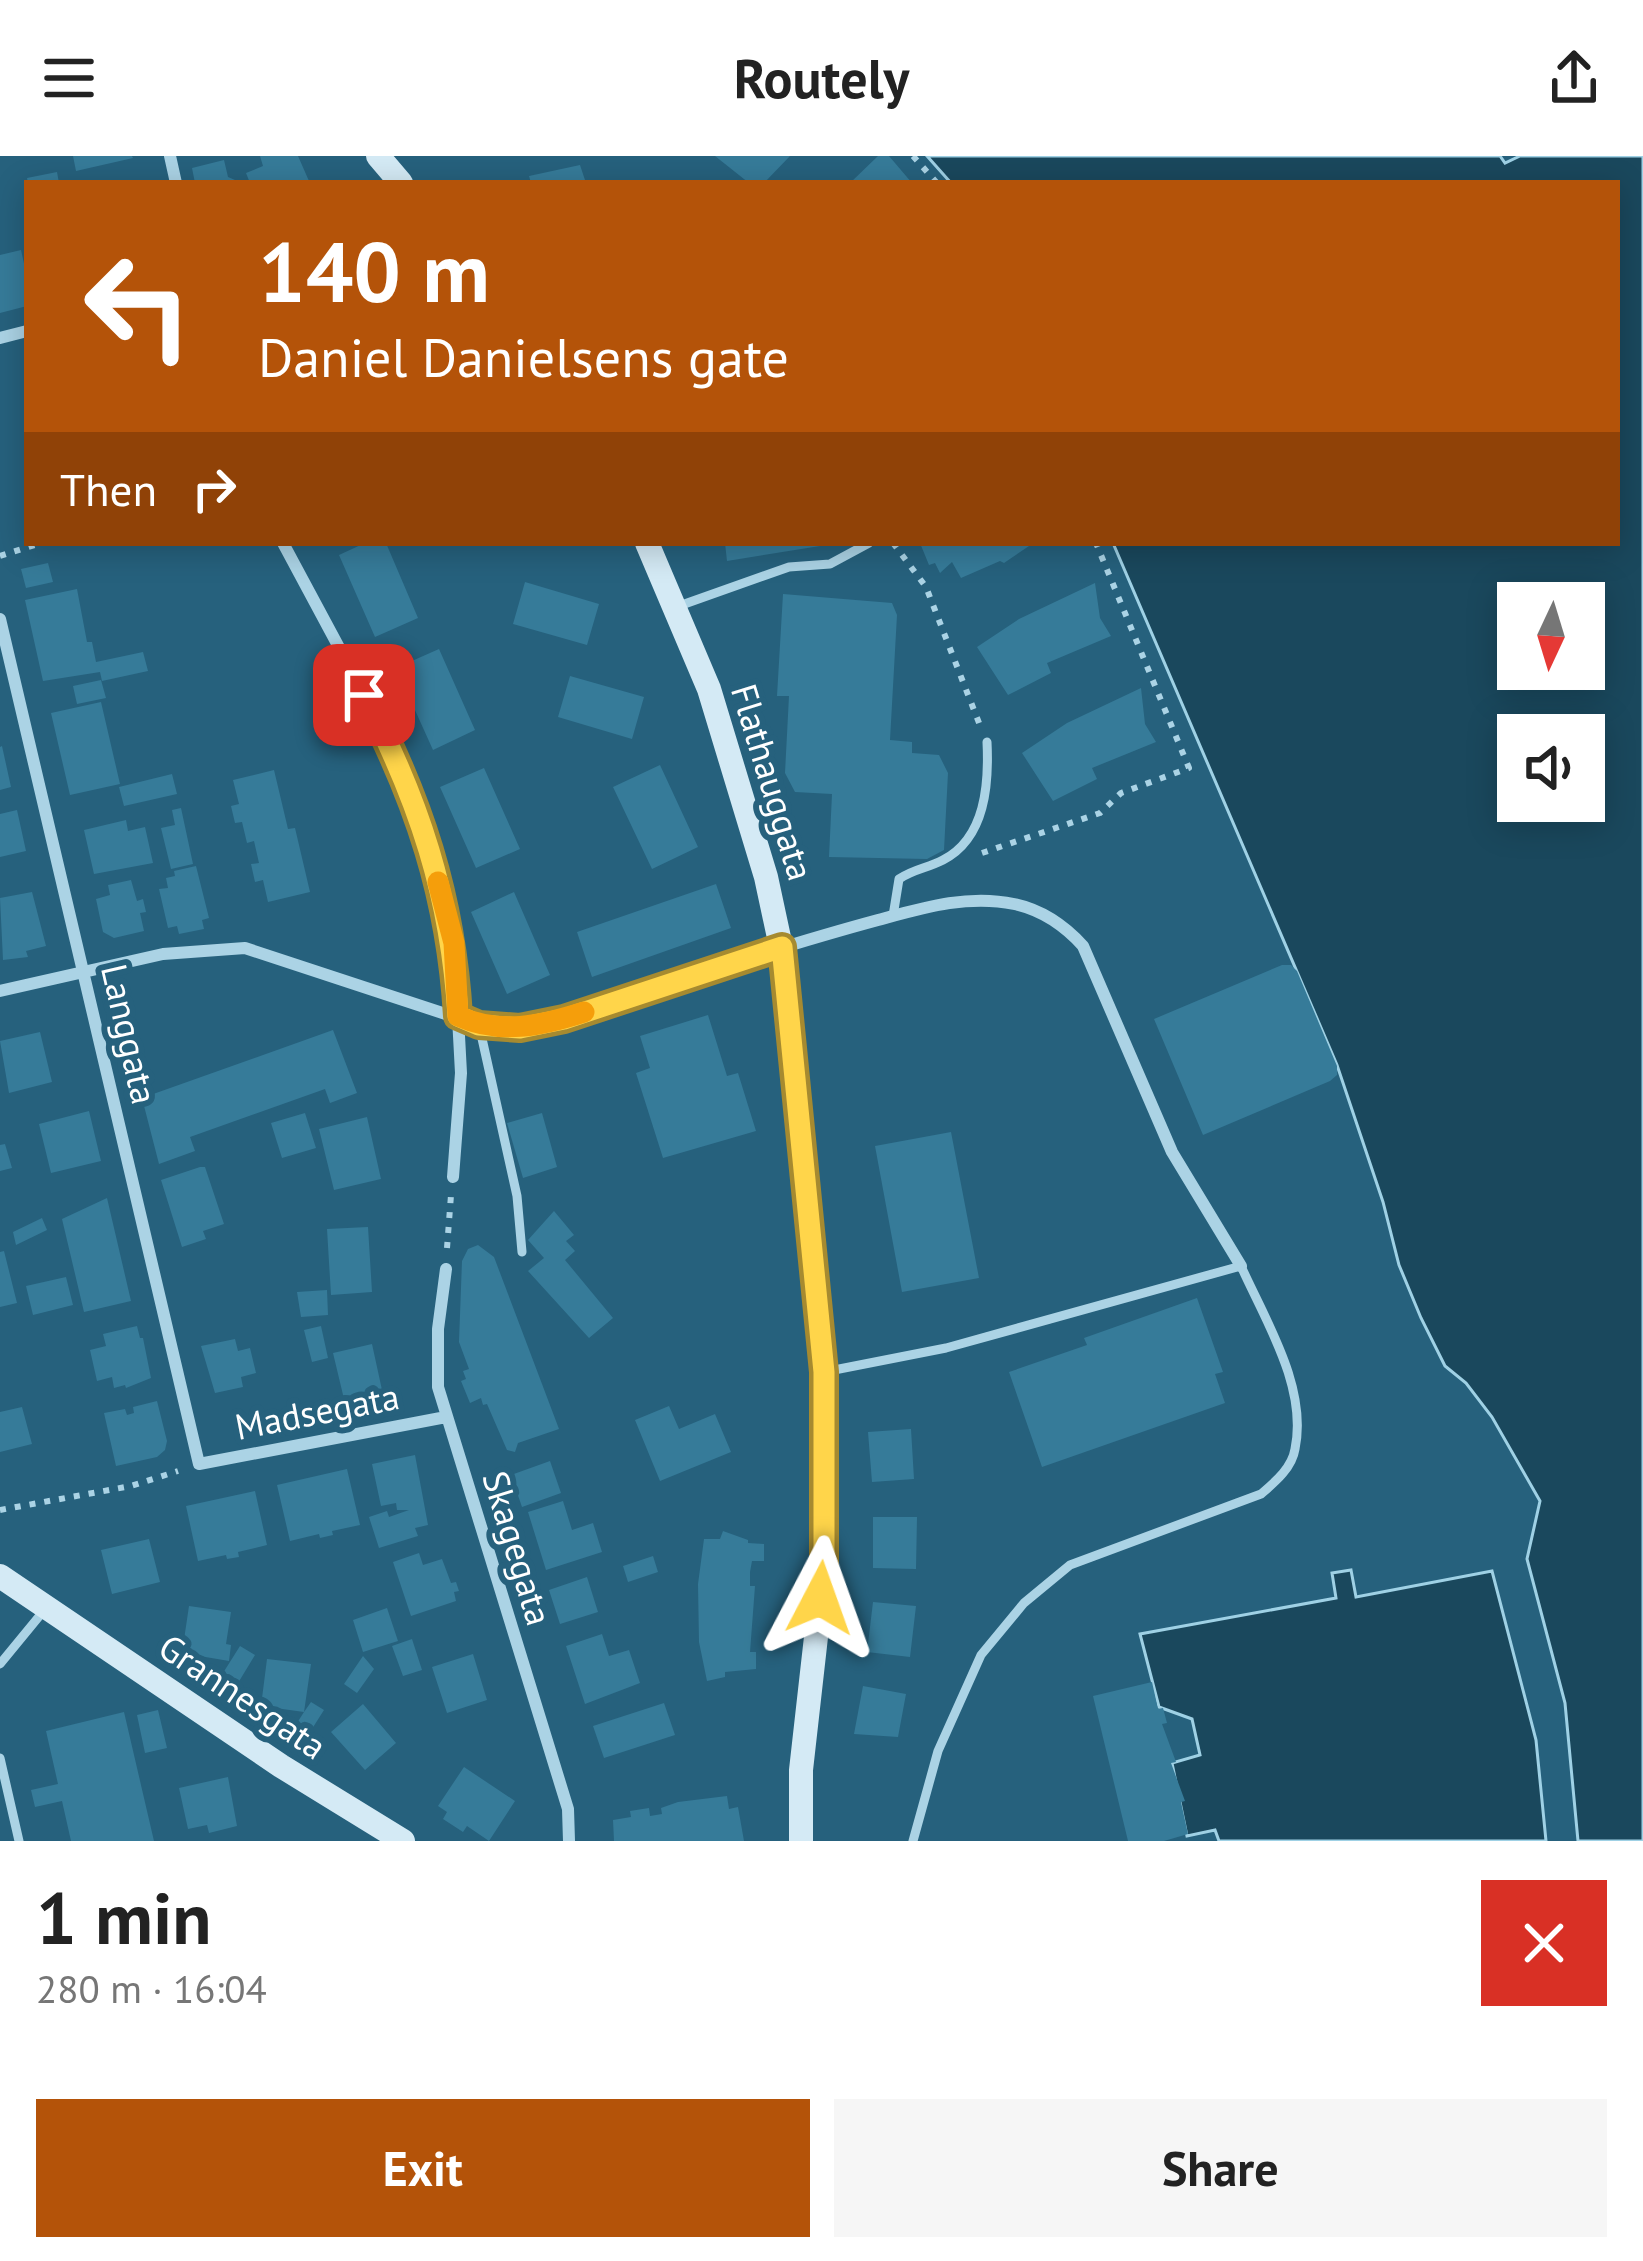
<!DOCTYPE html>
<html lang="en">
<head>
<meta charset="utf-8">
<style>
  body { margin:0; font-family:"PT Sans",sans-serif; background:#f6f6f6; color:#222; height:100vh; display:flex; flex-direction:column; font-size:45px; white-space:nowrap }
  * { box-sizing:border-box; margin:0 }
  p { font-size:39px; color:#767676 }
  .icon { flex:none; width:66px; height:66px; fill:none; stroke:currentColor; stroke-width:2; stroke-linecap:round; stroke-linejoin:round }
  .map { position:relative; height:1685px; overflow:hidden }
  .sheet { display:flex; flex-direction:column; background:#fff; flex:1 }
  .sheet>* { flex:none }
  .top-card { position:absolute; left:24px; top:24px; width:1596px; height:366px; border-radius:0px; box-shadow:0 6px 30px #0003; background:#b45309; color:#fff; overflow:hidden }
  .needle { width:78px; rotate:184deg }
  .tools { position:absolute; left:1497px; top:426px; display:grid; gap:24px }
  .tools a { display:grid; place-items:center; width:108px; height:108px; border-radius:0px; background:#fff; box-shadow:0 6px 30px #0003; font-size:60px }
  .pin { position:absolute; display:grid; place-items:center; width:102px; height:102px; color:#fff; margin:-51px; border-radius:24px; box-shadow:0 6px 18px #0006 }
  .me { position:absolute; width:132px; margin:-66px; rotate:4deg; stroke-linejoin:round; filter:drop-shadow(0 0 9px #0008) }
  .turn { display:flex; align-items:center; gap:42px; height:252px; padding:0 36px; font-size:54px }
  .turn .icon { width:156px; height:156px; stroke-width:2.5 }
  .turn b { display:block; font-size:84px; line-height:102px }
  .then { display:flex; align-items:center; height:114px; padding:0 36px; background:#0003; gap:24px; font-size:45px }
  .round { display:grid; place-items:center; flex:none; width:126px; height:126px; border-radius:0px; background:#f6f6f6 }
  .headline { display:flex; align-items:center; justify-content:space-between; height:204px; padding:0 36px }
  h1 { font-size:72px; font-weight:700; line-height:90px }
  .action { display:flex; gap:24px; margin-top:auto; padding:24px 36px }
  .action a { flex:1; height:138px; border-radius:0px; background:#b45309; color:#fff; font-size:48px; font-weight:700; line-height:138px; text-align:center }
  .action a+a { background:#f6f6f6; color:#222 }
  header { display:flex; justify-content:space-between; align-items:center; height:156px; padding:0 36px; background:#fff; font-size:54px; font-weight:700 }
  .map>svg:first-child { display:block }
</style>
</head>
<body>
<header><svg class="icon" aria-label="menu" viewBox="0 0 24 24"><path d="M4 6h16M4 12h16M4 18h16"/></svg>Routely<svg class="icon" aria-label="share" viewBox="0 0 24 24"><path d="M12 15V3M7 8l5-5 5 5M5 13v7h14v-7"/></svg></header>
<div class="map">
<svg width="1643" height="1685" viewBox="0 0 1643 1685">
  <rect width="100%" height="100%" fill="#26617d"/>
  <path fill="#1a485d" stroke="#9fd1e5" stroke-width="3" fill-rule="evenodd" d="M927,0H1500L1505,7L1520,0H1643V1685H1578L1565,1547L1527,1403L1540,1345L1492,1261L1466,1227L1445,1210L1421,1162L1399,1109L1383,1046L1337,909L1113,387H1617V27H951ZM1518,447H1584V513H1518ZM1518,579H1584V645H1518Z
    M1351,1414L1356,1441L1492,1415L1536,1584L1546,1685H1219L1215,1674L1187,1680L1172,1607L1200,1599L1192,1563L1159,1551L1140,1478L1336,1442L1332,1417Z"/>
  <path fill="#367b99" d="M73,0H132L133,2L76,15Z
    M260,0H298L309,25L250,27L246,17L263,10Z
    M715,0H790L764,27H749Z
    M878,0H889L912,27H850Z
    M224,4L228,21L242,27H195L192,12Z
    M580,9L586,27H531L529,20Z
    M57,16L59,27H28L27,22Z
    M21,94L27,121V150L0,157V99Z
    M365,387H386L418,462L375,481L339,399Z
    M725,387H820V390L727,405Z
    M920,387H1032V388L1004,407L1000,405L961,422L952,406L940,417L935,407L929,409Z
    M48,407L53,426L26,432L21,413Z
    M525,426L599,448L587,489L513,468Z
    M1095,427L1100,462L1111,480L1047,507L1051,517L1008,539L977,491L1019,463Z
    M77,433L87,486H92L96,506L143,496L148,515L102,525L100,516L43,525L25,444Z
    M783,438L892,447L897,459L890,584L912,586V597L939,599L948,617L944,694L927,703L829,701L832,638L795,636L785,617L789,540H777Z
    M439,493L475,574L433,594L396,512Z
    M570,520L644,541L632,583L558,561Z
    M101,524L106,542L77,548L73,530Z
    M1141,532L1145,568L1156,586L1092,612L1097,623L1053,645L1022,597L1067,567Z
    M101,546L120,628L70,639L51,557Z
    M2,590L11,631L0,634V591Z
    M660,609L698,691L652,713L613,631Z
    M484,612L520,693L476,712L440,631Z
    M274,614L288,673L295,672L310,736L268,746L263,724L255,726L251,708L259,707L254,685L247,687L242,666L235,667L231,650L239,648L233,624Z
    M172,618L177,638L124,650L119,631Z
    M181,652L193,708L171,713L161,672L175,669L172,654Z
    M17,654L26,695L0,701V658Z
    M126,664L128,675L145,671L153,707L94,718L84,674Z
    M196,710L209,762L202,764L204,773L179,778L177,770L168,772L159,733L168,732L166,722L175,720L174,715Z
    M131,724L137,745L143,743L146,756L140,757L144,775L114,782L103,776L96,743L110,739L108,729Z
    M716,728L731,772L592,821L577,776Z
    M32,736L46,790L26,795L28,801L3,804L0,742Z
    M514,736L550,819L507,838L471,756Z
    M1282,809H1291L1297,815L1337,910V919L1330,925L1203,979L1154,863Z
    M708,859L727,920L738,917L756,975L663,1002L636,917L650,912L640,880Z
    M333,874L357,937L330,947L325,933L190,981L195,995L159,1008L142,942Z
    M40,876L52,926L9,937L0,885Z
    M89,955L101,1005L51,1017L39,968Z
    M305,957L316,992L282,1002L271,967Z
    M542,957L557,1011L523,1022L507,967Z
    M367,961L381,1023L334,1034L319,973Z
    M951,976L979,1122L902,1136L875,990Z
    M5,988L12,1012L0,1015V989Z
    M200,1011H205L224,1068L203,1075L206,1083L182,1091L161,1024Z
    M107,1042L131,1145L84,1156L62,1063Z
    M554,1055L574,1079L566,1085L575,1095L565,1104L613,1162L589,1182L528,1115L544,1102L528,1084Z
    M42,1062L47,1074L16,1089L13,1076Z
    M368,1071L372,1136L331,1139L327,1073Z
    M478,1089L494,1101L559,1273L518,1287L515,1296L507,1294L487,1248L483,1249L481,1242L470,1247L461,1225L466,1223L463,1215L469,1213L459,1186L462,1105L468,1093Z
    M4,1095L17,1147L0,1151V1096Z
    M66,1121L73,1149L33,1159L26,1130Z
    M327,1134L328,1159L301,1161L297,1136Z
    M1197,1142L1223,1216L1215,1218L1225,1247L1042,1311L1009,1216L1087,1189L1084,1182Z
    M137,1170L140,1182H143L151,1222L126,1232L125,1229L114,1232L112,1221L97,1225L90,1194L106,1190L103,1178Z
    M321,1170L328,1202L312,1206L304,1174Z
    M235,1183L238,1195L250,1192L256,1217L241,1221L243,1231L215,1237L201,1190Z
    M372,1188L382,1234L344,1243L333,1197Z
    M157,1245L167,1285L165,1294L157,1301L116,1310L104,1257L125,1253L127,1259L134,1257L133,1251Z
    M669,1250L679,1273L715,1258L731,1296L660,1325L635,1264Z
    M22,1251L32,1288L0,1296V1256Z
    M911,1273L914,1323L872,1326L868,1276Z
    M415,1299L428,1369L415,1372L418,1380L379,1392L369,1361L387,1355L389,1361L409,1354H397L396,1347L381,1350L372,1308Z
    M550,1305L561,1337L522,1351L511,1319Z
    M347,1313L360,1369L332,1375L333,1379L320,1382L319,1378L290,1385L277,1329Z
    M255,1335L267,1389L238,1396L239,1401L227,1403L226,1399L198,1405L186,1350Z
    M563,1345L572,1374L593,1367L602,1396L546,1414L528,1356Z
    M873,1361H917L916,1413L873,1412Z
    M723,1375L748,1384V1387L764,1388V1405H752L750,1416V1430H755L750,1496H756V1513L725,1516V1521L707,1525L699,1486L698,1428L704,1383H720Z
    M149,1383L160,1426L112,1438L101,1394Z
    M419,1397L423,1409L442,1403L451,1427L456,1426L459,1435L454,1436L456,1445L411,1460L393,1406Z
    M653,1400L658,1416L628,1426L623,1410Z
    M587,1421L598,1456L560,1468L549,1434Z
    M873,1446L916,1450L910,1501L867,1496Z
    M189,1450L231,1456L226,1488L231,1489L229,1505L182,1497Z
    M387,1452L398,1485L363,1496L353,1464Z
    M602,1478L609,1500L629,1494L640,1527L585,1548L566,1490Z
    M412,1483L422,1514L403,1520L392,1490Z
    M240,1490L255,1499L238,1527L223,1517Z
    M473,1498L487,1544L447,1557L432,1511Z
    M363,1500L374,1513L357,1537L344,1528Z
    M267,1503L311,1508L304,1556L311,1546L324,1554L310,1576L297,1567L304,1556L261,1550Z
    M1152,1526L1158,1553L1163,1552L1167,1567L1162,1568L1176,1606L1171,1607L1185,1645L1181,1646L1188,1678L1164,1685H1128L1093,1540Z
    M863,1530L906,1538L898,1581L854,1578Z
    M664,1547L675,1579L604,1602L593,1570Z
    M363,1548L396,1587L365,1614L331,1576Z
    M158,1554L167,1592L145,1597L137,1559Z
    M124,1556L154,1685H71L62,1645L35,1651L31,1634L58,1628L46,1575Z
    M464,1611L515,1645L489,1685L467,1670L463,1676L443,1663L447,1656L438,1650Z
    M228,1621L237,1670L209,1677L207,1669L188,1673L179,1632Z
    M727,1640L729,1653L738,1651L744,1685H614L613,1664L631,1661L630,1655L649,1652L650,1660L662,1658L661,1652L678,1646Z"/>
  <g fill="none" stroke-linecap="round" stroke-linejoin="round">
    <path stroke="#abd3e5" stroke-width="6" stroke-dasharray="6 9" stroke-linecap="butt" d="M913,0L937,27
      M893,387L926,431L981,572
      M0,400L41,387
      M982,697L1100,657L1121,637L1189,612L1096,387
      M447,1092L451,1039
      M0,1354L131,1330L178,1315"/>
    <path stroke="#abd3e5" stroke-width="9" d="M676,451L789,411L830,408L869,387
      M893,760L899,723C913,713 928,712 943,704C986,682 989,627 987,586
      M479,869L517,1040L522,1096
      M824,1216L946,1192L1241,1110C1265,1164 1308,1231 1295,1293C1292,1312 1275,1326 1261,1338L1070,1409L1024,1447L981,1499L938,1595L913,1685
      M0,1508L46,1452
      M0,1602L19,1685"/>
    <path stroke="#abd3e5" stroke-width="12" d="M170,0L176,27
      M0,182L27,175
      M283,387L386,579L428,687L454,787L461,917L453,1021
      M0,463L199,1308L446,1261
      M0,835L163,798L245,792L479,869C554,875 623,843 692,820C754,800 815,781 878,764C922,752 968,738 1014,748C1042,754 1064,769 1083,790L1172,996L1241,1110
      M446,1113L438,1173V1231L568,1653L569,1685"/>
    <path stroke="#d4eaf5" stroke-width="24" d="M378,0L401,27
      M647,387L709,533L766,721L781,791L824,1216V1410L801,1614V1685
      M0,1420L281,1610L403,1685"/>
  </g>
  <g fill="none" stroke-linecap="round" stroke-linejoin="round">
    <g stroke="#a68a30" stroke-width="30">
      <path id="route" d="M364,539C419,644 451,741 458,860L479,869L520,872L564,863L782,791L824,1216V1410L820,1442"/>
    </g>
    <use href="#route" stroke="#ffd54a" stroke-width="21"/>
    <path stroke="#f59e0b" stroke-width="21" d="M438,726L454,787L458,860C500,879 541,870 584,856"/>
  </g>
  <g text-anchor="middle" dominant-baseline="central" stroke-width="12" stroke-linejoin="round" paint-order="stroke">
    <g font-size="36" fill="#fff" stroke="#26617d">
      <text transform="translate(773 626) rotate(73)">Flathauggata</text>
      <text transform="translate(130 878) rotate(77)">Langgata</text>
      <text transform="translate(317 1255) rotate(-11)">Madsegata</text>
      <text transform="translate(518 1392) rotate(73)">Skagegata</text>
      <text transform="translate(243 1540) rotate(34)">Grannesgata</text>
    </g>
  </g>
</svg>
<div class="tools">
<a><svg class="needle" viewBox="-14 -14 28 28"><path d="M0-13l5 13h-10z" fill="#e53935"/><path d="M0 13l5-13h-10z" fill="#767676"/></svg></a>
<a><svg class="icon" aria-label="sound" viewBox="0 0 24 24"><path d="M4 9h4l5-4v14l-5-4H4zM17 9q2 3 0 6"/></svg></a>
</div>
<div class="pin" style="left:364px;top:539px;background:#d93025"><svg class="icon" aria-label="arrive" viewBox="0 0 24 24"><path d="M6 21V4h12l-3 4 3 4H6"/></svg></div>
<svg class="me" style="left:820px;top:1442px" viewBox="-20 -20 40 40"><path d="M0-17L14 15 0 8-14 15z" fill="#ffd54a" stroke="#fff" stroke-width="4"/></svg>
<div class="top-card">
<div class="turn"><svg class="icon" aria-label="left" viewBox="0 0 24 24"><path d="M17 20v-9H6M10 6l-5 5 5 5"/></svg><div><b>140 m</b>Daniel Danielsens gate</div></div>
<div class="then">Then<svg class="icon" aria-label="right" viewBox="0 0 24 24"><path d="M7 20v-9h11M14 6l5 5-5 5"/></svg></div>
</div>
</div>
<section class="sheet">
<div class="headline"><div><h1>1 min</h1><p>280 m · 16:04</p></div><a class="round" style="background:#d93025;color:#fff"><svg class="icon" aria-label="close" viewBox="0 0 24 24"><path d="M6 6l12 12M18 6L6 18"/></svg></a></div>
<div class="action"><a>Exit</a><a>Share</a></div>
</section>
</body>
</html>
